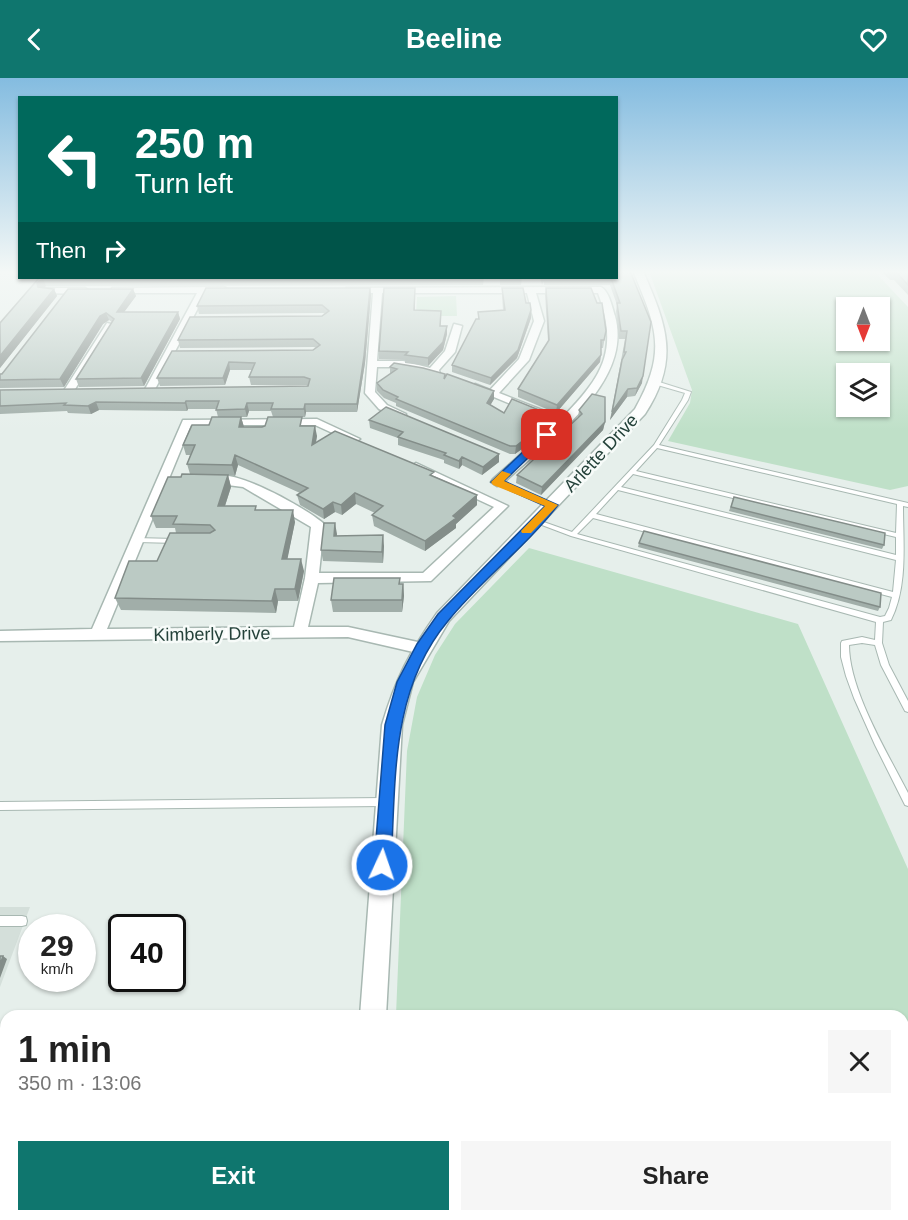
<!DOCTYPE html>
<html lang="en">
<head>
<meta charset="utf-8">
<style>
  body { margin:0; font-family:Helvetica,sans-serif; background:#f6f6f6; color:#222; height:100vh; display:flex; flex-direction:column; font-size:22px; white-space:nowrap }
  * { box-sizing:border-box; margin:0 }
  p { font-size:20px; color:#767676 }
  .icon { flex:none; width:33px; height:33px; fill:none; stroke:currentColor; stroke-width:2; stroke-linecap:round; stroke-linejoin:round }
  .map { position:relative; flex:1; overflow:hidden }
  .sheet { position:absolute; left:0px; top:932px; width:909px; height:212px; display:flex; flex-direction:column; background:#fff; border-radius:18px 18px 0 0; box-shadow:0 2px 4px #0004 }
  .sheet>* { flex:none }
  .hud { position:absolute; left:18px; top:18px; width:600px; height:183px; border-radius:0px; box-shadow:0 2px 4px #0004; background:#00695c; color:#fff; overflow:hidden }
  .needle { width:39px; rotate:180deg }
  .controls { position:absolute; left:836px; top:219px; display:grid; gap:12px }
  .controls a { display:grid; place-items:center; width:54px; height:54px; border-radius:0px; background:#fff; box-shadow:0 2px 4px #0004; font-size:30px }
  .speed { position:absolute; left:18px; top:836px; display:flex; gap:12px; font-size:30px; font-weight:700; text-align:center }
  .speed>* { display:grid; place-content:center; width:78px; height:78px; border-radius:50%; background:#fff; box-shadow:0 2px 4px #0004; line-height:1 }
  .speed small { font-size:15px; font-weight:400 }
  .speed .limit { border:3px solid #111; border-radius:9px; background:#fff; color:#111 }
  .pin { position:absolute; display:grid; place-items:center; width:51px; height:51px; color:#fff; margin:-26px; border-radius:12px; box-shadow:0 3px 9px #0006 }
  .me { position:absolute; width:66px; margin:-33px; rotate:3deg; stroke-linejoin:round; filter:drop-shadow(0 0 4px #0008) }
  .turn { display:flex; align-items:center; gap:21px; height:126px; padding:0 18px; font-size:27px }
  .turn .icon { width:78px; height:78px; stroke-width:2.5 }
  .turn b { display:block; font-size:42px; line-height:51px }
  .then { display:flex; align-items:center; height:57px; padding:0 18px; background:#0003; gap:12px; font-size:22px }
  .round { display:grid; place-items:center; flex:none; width:63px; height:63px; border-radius:0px; background:#f6f6f6 }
  .headline { display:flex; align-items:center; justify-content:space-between; height:102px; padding:0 18px }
  h1 { font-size:36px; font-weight:700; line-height:45px }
  .cta { display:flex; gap:12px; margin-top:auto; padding:12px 18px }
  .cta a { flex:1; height:69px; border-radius:0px; background:#0f766e; color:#fff; font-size:24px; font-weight:700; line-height:69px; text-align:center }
  .cta a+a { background:#f6f6f6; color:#222 }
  header { display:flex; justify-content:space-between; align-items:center; height:78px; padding:0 18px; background:#0f766e; color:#fff; font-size:27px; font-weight:700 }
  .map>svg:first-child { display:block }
</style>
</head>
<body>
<header><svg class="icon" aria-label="back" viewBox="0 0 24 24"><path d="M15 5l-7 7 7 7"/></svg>Beeline<svg class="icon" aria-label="heart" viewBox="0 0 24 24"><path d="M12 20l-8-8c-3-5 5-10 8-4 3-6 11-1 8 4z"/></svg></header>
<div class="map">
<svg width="908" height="1142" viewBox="0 0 908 1142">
  <rect width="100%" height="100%" fill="#e6efeb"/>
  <path fill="#d4dfda" d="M0,829H30L0,909Z
    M399,1137H747L770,1142H398Z"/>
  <path fill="#bfe0c8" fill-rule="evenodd" d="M649,193H874L908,229V408L890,412L668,363L690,325L692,312ZM846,230H879V262H846ZM846,296H879V328H846Z
    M456,218L457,238H416L417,219Z
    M529,470L798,546L908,791V970H903V938L396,937L407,673L417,619L435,577L455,546Z"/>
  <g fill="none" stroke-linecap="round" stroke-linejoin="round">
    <g stroke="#a8b8b2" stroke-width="2">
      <path id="service" d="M656,303L691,314L688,322L659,367L908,425V429L903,428C903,465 908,508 891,542L883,544L882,565L889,587L908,623V634L905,633L881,587L875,567L862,565L849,567C849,612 887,674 908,715V728L905,727L875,667L854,620L846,598L841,579V565L842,563L862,559L875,562L876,544L571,458L534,444L533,443L536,441L538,442L572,454L654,367L682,322L685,315L654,306L653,305ZM657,370L897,426L896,455L636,393ZM633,396L896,459V477L621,409ZM618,412L896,482L893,514L596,436ZM593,440L892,519L889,530L885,538L880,539L577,456Z
        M497,402L555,426L556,427L555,428H551L495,405V403Z
        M135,460L176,461L179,463L176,465L137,464L134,462Z
        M385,720L388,721L389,724L388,727L385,728L0,732V724Z
        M0,838H22L26,839L27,843L26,847L22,848H0Z
        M903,1055H908V1067H903Z
        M6,1098V1123L4,1126L0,1128V1104L2,1100Z
        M903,1131H908V1142L899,1141L897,1137H903Z"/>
    </g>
    <g stroke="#a8b8b2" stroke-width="3">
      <path id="minor" d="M223,209L226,210V214L206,215L154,313L145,315L144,313L197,215H115L112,214V210Z
        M46,210H85L89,213L85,216L43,215L42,213Z
        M346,210L601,209C609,213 612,229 615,238C634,307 544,366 501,407L497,408L491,404L493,401L556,345L470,309L475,306L490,312L519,281L534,243L527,215H382L377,283H403L430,290L445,273L454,246L462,248L455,274L439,292L440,296L403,289H377L375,314L387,327L406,336V340L402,341L379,331L365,315L373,215H349L346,214ZM536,215H598C619,272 603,298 562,340L499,315L529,282L544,243Z
        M107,245L115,247L72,316H64L63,314Z
        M317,341L360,361L354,364L350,363L315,347H191L107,551L294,549L305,500L311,449L243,409L204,404L202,401C223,382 304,429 323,445L324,448L319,495H423L494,429L412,391L410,389L416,385L508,428L431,503L318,505L308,549H348L427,566L429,570L427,574L422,576L348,559L0,563V553L92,551L183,342Z
        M346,1137H372V1142H346Z"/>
    </g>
    <g stroke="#a8b8b2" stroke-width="3">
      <path id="tertiary" d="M633,193H643C667,248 680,282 645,336L449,543L413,604L402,647L386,938H360L382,647C396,600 409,575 437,535L635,331C667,274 657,250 633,193Z"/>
    </g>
    <g stroke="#a4bbb3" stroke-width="3">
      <path id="secondary" d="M903,990H908V1018H903Z
        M0,1006H6V1034H0Z"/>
    </g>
    <use href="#service" fill="#fff" fill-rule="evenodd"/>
    <use href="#minor" fill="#fff" fill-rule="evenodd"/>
    <use href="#tertiary" fill="#fff" fill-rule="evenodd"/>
    <use href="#secondary" fill="#fff" fill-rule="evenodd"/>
  </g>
  <path fill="#a1aea9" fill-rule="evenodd" d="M881,193H908V217L894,202H890Z
    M39,200H484L483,207L46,208L44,210L54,211L57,218L0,290V245Z
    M500,200H522L521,207H500Z
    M540,200H616L642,305L635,318L627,319L610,342L625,261H619L616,233L617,227L610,207H544V203L542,207Z
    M370,210L371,217L365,285L357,334H306L305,339H273L303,348L317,358L316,365L434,398L477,417V427L456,446V450L425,473L374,448L372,437L375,435L356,426L342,437L335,434L324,441L300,427L297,417L300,415L238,387L235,398L228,397L231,409L225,428L257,432L295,444L287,481L304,493L298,523H278L276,535L121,532L115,520L157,483L176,455L175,450H156L151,438L181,399L190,396L187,386L190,377H186L183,367L218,339L216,331H188L187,333L99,332L91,336L68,335L67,333L0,336V312L308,308L306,307H251L249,299L252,292H230L225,307L160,308L157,300L172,273L313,272L316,270L314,269L180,270L178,262L322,238L325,236L323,235L199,236L197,228ZM249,333H271L273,339L265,348L244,349L241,339H247Z
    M502,210L526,225L531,240L517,280L490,307L452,294V287L478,241V234L503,232L502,217Z
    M546,210L606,253L603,270H601L600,284L556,335L518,319V311L548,263L545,217Z
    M133,211L136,218L124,234H178L180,241L144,308L79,309L76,301L112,244L109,242L103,246L64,309L0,310V296Z
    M415,217V232L441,240L440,248H447V256L443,272L428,288L405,285V282L379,281V273Z
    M390,289L444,301L494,321L490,327L504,335L548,344L530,365L515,376H510L396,328V325L384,320L377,313V305L390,296Z
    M579,332L605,344L603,352L541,417L516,405L517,397L578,340Z
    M369,342L499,376V384L482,397L462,387L459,391L444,385V382L398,367V360L370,350Z
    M734,419L884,467L882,471L729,433Z
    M337,456V458L384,468L383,485L323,483L321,472Z
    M639,465L880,529L878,533L638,469Z
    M400,500V506H403L404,518L402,534H333L331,522Z"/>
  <path fill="#838d89" d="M43,201L46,208L40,212L37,205Z
    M370,210L371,217L365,285L357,334V326Z
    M54,211L57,218L0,290V278Z
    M133,211L136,218L119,241L117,234Z
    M531,232V240L517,280L490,307L491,300Z
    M178,234L180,241L144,308L141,300Z
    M106,235L109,242L103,246L64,309L60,301L100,238Z
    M447,248V256L443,272L428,288V280Z
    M601,277L600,284L556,335L557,327Z
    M229,284L230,292L225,307L223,300Z
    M643,298L642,305L635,318L637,310Z
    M628,311L627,319L610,342L612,334Z
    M494,313V321L487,333V325Z
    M186,323L188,331L187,333L185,325Z
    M96,324L99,332L91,336L88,328Z
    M247,325L249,333L247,339L245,331Z
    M305,326L306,334L305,339L304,331Z
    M549,336L548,344L530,365L515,376L516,368Z
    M241,339L244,349H239Z
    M605,344L603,352L541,417L542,409Z
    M315,348L317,358L313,378L312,367Z
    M499,376V384L482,397L483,389Z
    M235,377L238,387L235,398L232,387Z
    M462,379V387L459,391V383Z
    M228,397L231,409L221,440L218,428Z
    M355,415L356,426L342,437L341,427Z
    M477,417V427L456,446V450L425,473V463Z
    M333,424L335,434L324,441L323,431Z
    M293,432L295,444L285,493L282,481Z
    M335,445L337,456L335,469L334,458Z
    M383,457L384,468L383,485L382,474Z
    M301,481L304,493L298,523L295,511Z
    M403,506L404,518L402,534V522Z
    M275,511L278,523L276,535L272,523Z
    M3,878L7,881L0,900V887Z
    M184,1137H192L191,1142H183Z
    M299,1137H304V1142H299Z"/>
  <path fill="#bbcac4" stroke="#838d89" stroke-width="1.5" d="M616,193H630L651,244L643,298L637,310L628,311L612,334L622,282L626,274H624L627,253H621L617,225H620L611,200H545H616Z
    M890,193H908V207L897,195H893Z
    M39,200H484L43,201L37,205L38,209L54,211L0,278V245Z
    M206,210H370L364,278L357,326H305L304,331H271L273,325H247L245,331L216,332L219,323H186L185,325L96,324L88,328L64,327L66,325L0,328V312L308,308L310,301L304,299H249L255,285L229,284L223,300H157L172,273L313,272L320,267L313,261L178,262L190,239L322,238L329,233L322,227L197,228Z
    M384,210H415L414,232L441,233L440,248H447L443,264L428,280L405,277L408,274L379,273Z
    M502,210H523L526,225H530L531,232L518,272L491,300L452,287L476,241H479L478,234L505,232Z
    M546,210H591L597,225H602L606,253L604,262H601V277L557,327L518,311L549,262Z
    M68,211H133L117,234H178L141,300L76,301L114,241L106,235L100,238L60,301L0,302V296H2Z
    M394,285L423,290L445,296L444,301L447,296L494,313L487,325L504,335L512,321L549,336L530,357L516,368H510L396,321L398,319L383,312L377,305L397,291L390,289Z
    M592,316L605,319V344L542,409L517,397L582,336L579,332Z
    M386,329L499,376L483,389L462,379L459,383L444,377L446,375L398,359L403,354L369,342Z
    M212,339H241L239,349H262L265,348L268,339H302L300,348H315L312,367L335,353L434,394L430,397L477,417L453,438L456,440L425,463L372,437L383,428L355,415L341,427L333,424L323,431L297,417L308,410L235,377L232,387L187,386L195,367H183L192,347H209Z
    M182,396L228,397L218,428H256L255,432H293L282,481H301L295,511H275L272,523L115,520L129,483H157L170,455H210L215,452L210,447L173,446L177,438H151L168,399H181Z
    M734,419L885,455L884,467L731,429Z
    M324,445H335L334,458L383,457L382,474L321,472Z
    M644,453L881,515L880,529L639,465Z
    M334,500H400L399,506H403L402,522H331Z
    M0,878H3L0,887Z
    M163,1137H184L183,1142H162Z
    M257,1137H299V1142H256Z
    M520,1137H547L560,1142H519Z"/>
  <linearGradient id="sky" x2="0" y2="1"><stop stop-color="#84bce0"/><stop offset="0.55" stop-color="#f4f8f6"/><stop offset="1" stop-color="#f4f8f6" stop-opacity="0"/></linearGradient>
  <rect width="908" height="353" fill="url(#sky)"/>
  <path fill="#1a73e8" stroke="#114b97" stroke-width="1.5" d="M543,355L552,357L504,403L558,427C526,469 481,502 448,543C390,612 396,702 391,787L389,793L382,795L376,793L374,787L385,647L397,604L417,566L438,536L545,428L491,404Z"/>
  <path fill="#f59e0b" d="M502,393L511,396L504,403L558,427L531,455H522L521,453L545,428L493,407L491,404Z"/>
  <g text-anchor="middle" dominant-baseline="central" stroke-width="5" stroke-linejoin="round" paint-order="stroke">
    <g font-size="18" fill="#24423a" stroke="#f7fbf9">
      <text transform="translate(601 375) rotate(-47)">Arlette Drive</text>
      <text transform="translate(212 556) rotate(-1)">Kimberly Drive</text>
    </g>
  </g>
</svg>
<div class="controls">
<a><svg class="needle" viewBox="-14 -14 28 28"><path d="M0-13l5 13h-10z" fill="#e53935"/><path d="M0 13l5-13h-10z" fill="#767676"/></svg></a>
<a><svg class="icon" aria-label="layers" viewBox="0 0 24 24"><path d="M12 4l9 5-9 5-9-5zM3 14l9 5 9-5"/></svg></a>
</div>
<div class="speed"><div>29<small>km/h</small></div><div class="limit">40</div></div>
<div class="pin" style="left:547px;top:357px;background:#d93025"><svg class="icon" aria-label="arrive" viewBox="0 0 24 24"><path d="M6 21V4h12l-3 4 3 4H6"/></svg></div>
<svg class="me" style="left:382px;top:787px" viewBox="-20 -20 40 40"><circle r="17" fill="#1a73e8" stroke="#fff" stroke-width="3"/><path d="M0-11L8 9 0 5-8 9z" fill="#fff"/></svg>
<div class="hud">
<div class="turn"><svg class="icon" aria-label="left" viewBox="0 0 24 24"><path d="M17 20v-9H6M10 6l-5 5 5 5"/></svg><div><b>250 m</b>Turn left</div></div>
<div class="then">Then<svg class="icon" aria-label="right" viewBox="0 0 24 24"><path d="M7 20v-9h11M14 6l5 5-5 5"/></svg></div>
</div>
<section class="sheet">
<div class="headline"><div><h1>1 min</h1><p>350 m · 13:06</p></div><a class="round"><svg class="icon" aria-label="close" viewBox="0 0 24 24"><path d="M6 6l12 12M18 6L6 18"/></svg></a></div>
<div class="cta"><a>Exit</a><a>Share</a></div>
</section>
</div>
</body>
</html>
